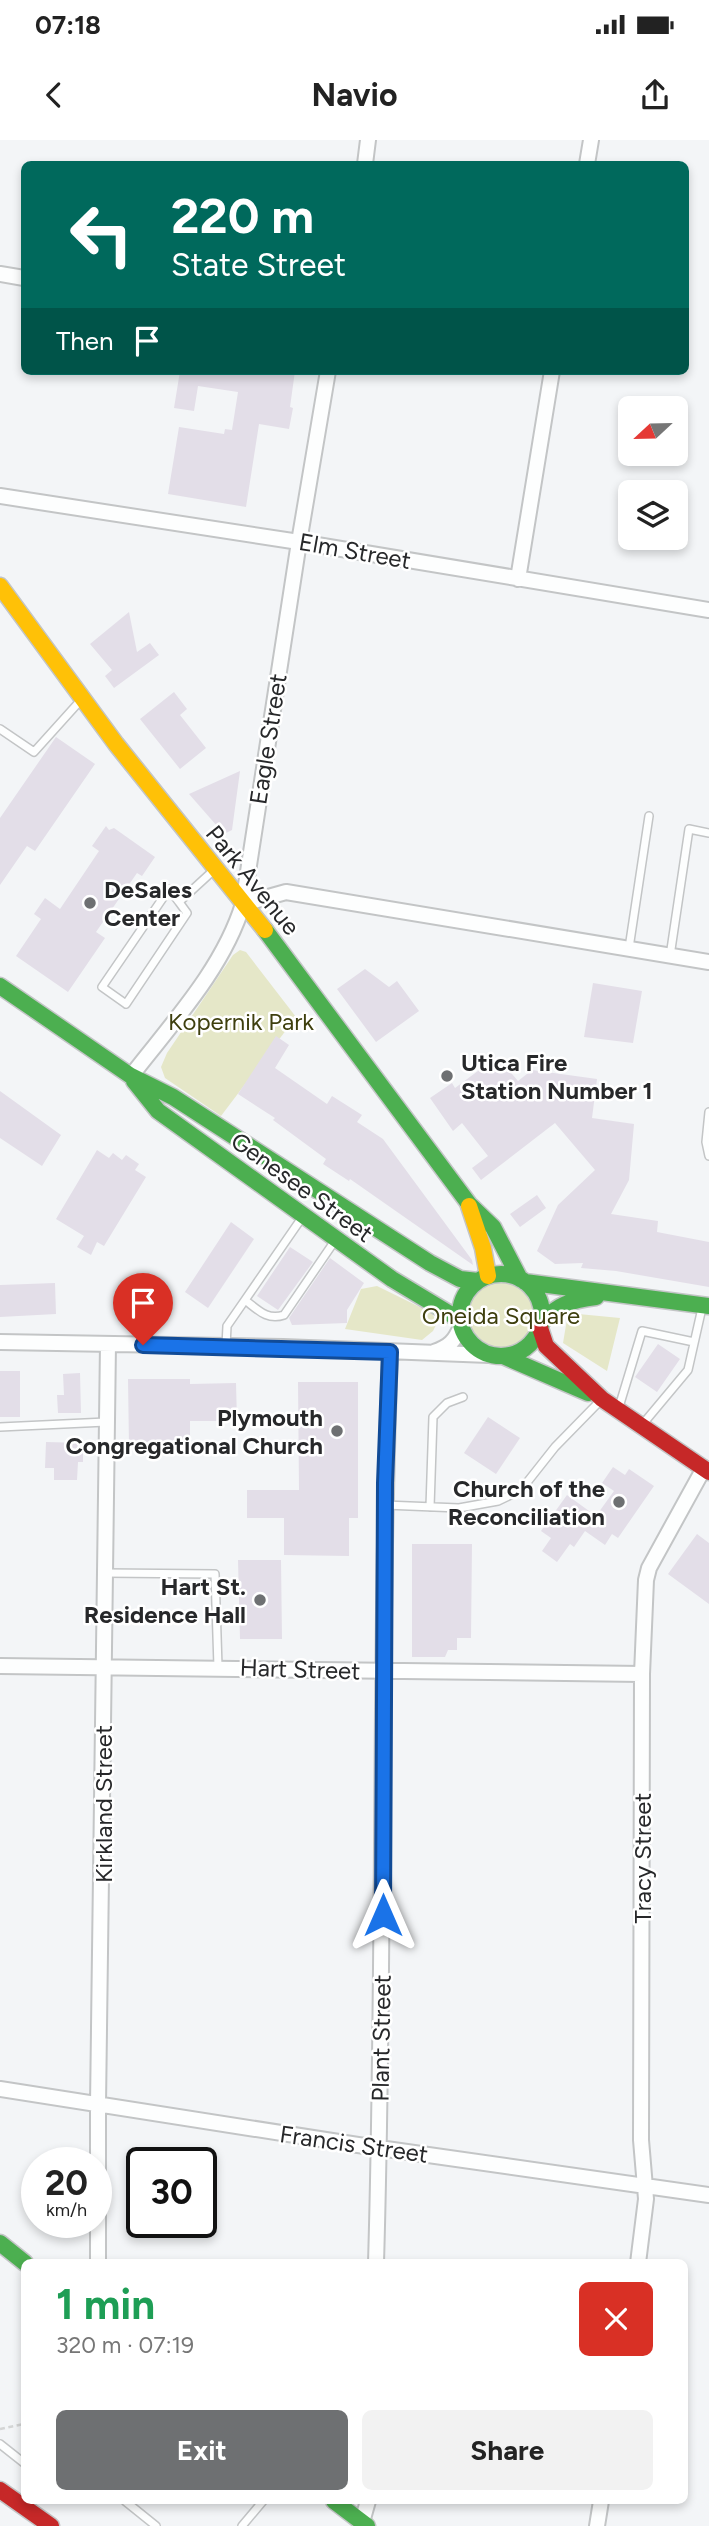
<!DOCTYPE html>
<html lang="en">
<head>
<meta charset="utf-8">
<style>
  body { margin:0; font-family:Figtree,sans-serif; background:#f2f2f2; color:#222; height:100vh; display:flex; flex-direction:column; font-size:26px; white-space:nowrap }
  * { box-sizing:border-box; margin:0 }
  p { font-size:23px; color:#767676 }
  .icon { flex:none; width:38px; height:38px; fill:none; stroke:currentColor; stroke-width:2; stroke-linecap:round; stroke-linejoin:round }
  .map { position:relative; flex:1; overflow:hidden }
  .panel { position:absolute; left:21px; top:2119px; width:667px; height:245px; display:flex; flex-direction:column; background:#fff; border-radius:10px; box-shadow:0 4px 10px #0003 }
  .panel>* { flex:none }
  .top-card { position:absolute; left:21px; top:21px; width:668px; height:214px; border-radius:10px; box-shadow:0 4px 10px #0003; background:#00695c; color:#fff; overflow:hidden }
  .needle { width:46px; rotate:248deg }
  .tools { position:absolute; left:618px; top:256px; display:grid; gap:14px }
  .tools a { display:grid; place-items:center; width:70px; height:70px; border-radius:10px; background:#fff; box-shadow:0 4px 10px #0003; font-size:35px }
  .speed { position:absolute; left:21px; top:2007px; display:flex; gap:14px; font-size:35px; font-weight:700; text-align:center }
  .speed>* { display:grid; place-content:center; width:91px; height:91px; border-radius:50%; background:#fff; box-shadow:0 4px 10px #0003; line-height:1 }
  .speed small { font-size:18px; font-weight:400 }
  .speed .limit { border:4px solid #111; border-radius:10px; background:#fff; color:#111 }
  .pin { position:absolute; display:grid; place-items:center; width:60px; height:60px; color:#fff; margin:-72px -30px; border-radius:50% 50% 50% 0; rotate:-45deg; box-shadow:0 0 7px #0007 }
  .pin .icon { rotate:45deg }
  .me { position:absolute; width:77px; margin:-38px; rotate:0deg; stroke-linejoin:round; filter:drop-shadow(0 0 5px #0008) }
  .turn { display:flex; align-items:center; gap:24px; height:147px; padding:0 35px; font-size:32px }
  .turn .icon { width:91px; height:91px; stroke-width:2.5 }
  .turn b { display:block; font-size:49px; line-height:60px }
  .then { display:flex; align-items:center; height:66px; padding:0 35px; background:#0003; gap:14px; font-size:26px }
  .round { display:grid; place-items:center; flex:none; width:74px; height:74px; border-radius:10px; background:#f2f2f2 }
  .headline { display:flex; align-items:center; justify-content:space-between; height:119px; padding:0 35px }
  h1 { font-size:42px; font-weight:700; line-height:52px; color:#1e9e55 }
  .primary-button { display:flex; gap:14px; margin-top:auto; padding:14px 35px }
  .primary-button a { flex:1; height:80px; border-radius:10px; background:#6e7072; color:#fff; font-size:28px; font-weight:700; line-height:80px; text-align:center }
  .primary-button a+a { background:#f2f2f2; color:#222 }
  .status { display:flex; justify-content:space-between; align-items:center; height:49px; padding:0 35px; background:#fff; direction:ltr }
  .status svg { height:19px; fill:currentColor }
  header { display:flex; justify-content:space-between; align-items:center; height:91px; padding:0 35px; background:#fff; font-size:32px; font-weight:700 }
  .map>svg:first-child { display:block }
</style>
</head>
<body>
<div class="status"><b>07:18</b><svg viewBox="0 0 49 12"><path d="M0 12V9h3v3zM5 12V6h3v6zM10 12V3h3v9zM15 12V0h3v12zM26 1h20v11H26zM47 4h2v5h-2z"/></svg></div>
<header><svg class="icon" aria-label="back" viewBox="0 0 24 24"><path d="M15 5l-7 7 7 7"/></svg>Navio<svg class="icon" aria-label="share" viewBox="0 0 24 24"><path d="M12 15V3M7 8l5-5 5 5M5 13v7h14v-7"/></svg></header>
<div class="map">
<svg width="709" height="2386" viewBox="0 0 709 2386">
  <rect width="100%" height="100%" fill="#f3f5f7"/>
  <path fill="#e5e7c8" d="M240,810L246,812L296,877L221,976L165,938L161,927L167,913L233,815Z
    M498,1134L509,1135L533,1151L541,1172L534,1199L526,1208L515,1214L476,1209L466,1198L461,1186L460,1168L463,1157L470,1148Z
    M377,1146L432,1173L437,1183L433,1191L422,1200L345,1189L361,1149Z
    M568,1173L620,1178L607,1231L563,1203Z"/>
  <path fill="#e3dee8" d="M180,231H295L290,267L293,268L289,289L259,284L246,367L168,354L179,287L224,294L225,289L232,290L238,252L198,246L194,271L174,268Z
    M129,472L137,512L150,503L159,515L114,548L105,536L112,530L90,504Z
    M174,552L187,569L180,575L206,608L180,629L140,579Z
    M56,597L95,624L35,711L27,706L0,745V678Z
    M240,631L232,690L224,694L189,654Z
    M106,686L109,690L114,688L155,717L142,736L137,733L96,792L105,798L68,852L16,816L41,779L34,774L45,758L60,769L99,711L92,706Z
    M365,829L389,847L397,841L419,871L376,902L337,849Z
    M593,843L642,851L633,903L584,897Z
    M276,896L289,905L275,928L327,964L332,956L362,975L357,982L383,999L472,1120L473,1125L350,1039L349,1041L323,1024L326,1019L273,980L275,978L238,954Z
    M502,922L518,941L532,930L597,939L592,978L634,984L629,1040L611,1074L658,1081L657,1092L709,1102V1147L616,1131L581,1128L583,1123L555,1124L537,1111L558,1065L595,1030L555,983L481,1040L472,1028L488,1016L462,983L453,991L430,958L452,943L455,948L486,925L490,930Z
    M0,951L61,995L42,1026L0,998Z
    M97,1010L109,1018L113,1013L122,1020L126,1015L139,1024L135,1030L146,1037L104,1106L97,1102L91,1115L77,1107L84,1096L56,1079Z
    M537,1055L546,1068L520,1087L510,1074Z
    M231,1082L254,1099L208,1168L185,1152Z
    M290,1107L313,1122L278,1170L257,1156Z
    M330,1118L364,1143L347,1170V1183L292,1185L289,1178Z
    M55,1143L56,1174L0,1177V1145Z
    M658,1204L680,1219L657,1252L635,1237Z
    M0,1231H20V1277H0Z
    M80,1233L81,1273H58L57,1255H64L63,1234Z
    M128,1239H190V1244L236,1243L237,1281H190V1306L129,1307Z
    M298,1242H358V1378H349V1416L284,1415V1378H247V1350H299Z
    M488,1277L520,1298L496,1334L464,1313Z
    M46,1302L83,1303V1322H78L77,1340H54V1328H45Z
    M613,1327L625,1335L629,1329L654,1346L618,1398L612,1394L605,1405L585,1391L574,1407L570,1404L557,1422L542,1411L551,1398L541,1391L567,1355L596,1376L614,1351L602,1343Z
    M697,1394L709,1403V1464L668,1434Z
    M412,1404H472L471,1498H457V1510H448L445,1517H412Z
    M238,1420H281L282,1499H240Z"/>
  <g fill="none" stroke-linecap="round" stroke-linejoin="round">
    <g stroke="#c3c5c6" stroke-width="10">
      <path id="lane" d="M0,589L34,612L80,561
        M179,762L187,773L126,864L102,847L169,749L179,762L215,729
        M629,808L649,676
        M670,816L689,689L709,693
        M709,972L706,1002L709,1016
        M301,1079L245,1160C257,1169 267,1181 284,1175L334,1102
        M226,1206L227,1186L245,1160
        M619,1267L642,1191L694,1202
        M642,1285L688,1230L702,1168
        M0,1287L106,1282
        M385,1365L459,1368L498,1361L521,1350L555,1307L599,1262
        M430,1367L433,1277L447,1263L463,1257
        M105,1433L215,1434L218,1527
        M0,2304L24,2323
        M125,2361L156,2386
        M242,2386L263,2361"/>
    </g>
    <g stroke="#c3c5c6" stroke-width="18">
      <path id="street" d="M365,24L368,0
        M587,24L591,0
        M0,134L24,138
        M0,356L299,402L709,470
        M518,439L552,231
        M243,764L286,752L709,822
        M131,936C172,883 223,829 243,764L299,402L328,231
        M0,1202L283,1207L489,1215
        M434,1212C449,1207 455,1201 461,1186
        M0,1526C214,1528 428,1531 642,1534
        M0,1949L358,2005L709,2055
        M98,2123V1965L108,1204
        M376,2123C385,1819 379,1516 390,1212
        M638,2123L646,2059L641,2000L642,1534L646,1440L649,1428L704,1328
        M362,2382L368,2361
        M597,2386L601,2361"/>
    </g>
    <g stroke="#c3c5c6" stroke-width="19">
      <path id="fast" d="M265,790L469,1064L493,1087L520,1139
        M0,846L131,936L173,957L430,1123L460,1139L478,1141
        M134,941L158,971L392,1139L460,1180
        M460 1175a41 41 0 1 1 82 0a41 41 0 1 1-82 0Z
        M525,1142L709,1166
        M541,1183C557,1164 572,1160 596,1157
        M503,1216L588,1253
        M0,2103L25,2123
        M334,2361L367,2386"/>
    </g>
    <g stroke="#c3c5c6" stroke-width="19">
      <path id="slow" d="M0,446L116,604L265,790
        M469,1066L483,1108L488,1136"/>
    </g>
    <g stroke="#c3c5c6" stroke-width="19">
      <path id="jam" d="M540,1188L546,1206L602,1259L709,1332
        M0,2350L51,2386"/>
    </g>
    <path stroke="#d4d5d5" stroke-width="2.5" stroke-dasharray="5 3.5" stroke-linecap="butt" d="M0,2289L24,2284"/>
    <use href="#lane" stroke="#fdfefe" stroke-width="7"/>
    <use href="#street" stroke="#fdfefe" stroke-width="14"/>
    <use href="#fast" stroke="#4caf50" stroke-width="16"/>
    <use href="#slow" stroke="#ffc107" stroke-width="16"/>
    <use href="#jam" stroke="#c62828" stroke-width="16"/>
  </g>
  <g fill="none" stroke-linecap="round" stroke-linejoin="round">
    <g stroke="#114b97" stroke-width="18">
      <path id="route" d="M143,1205L390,1212L385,1343L383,1775"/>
    </g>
    <use href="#route" stroke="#1a73e8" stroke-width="12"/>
  </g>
  <g fill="#6e7072" stroke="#fff" stroke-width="2.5">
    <circle cx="90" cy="763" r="7"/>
    <circle cx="447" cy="936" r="7"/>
    <circle cx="337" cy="1291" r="7"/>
    <circle cx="619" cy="1362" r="7"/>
    <circle cx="260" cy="1460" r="7"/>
  </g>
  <g text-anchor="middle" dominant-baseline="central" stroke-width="5" stroke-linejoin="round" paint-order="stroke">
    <g font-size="24" fill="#27282a" stroke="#fff">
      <text transform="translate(355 411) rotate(10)">Elm Street</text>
      <text transform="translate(268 599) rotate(-81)">Eagle Street</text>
      <text transform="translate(253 740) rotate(51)">Park Avenue</text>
      <text transform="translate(302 1047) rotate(36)">Genesee Street</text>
      <text transform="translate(300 1529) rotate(2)">Hart Street</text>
      <text transform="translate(103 1664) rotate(-90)">Kirkland Street</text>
      <text transform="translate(642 1718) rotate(-90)">Tracy Street</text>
      <text transform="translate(381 1898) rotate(-89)">Plant Street</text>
      <text transform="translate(354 2004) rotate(8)">Francis Street</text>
    </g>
    <g font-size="24" font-weight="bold" fill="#27282a" stroke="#fff" text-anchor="end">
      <text x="104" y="749" text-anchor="start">DeSales<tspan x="104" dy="28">Center</tspan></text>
      <text x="461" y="922" text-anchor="start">Utica Fire<tspan x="461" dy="28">Station Number 1</tspan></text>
      <text x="323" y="1277">Plymouth<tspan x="323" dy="28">Congregational Church</tspan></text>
      <text x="605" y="1348">Church of the<tspan x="605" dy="28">Reconciliation</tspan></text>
      <text x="246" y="1446">Hart St.<tspan x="246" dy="28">Residence Hall</tspan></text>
    </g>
    <g font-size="24" fill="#3e3f0e" stroke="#fff">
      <text x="241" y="881">Kopernik Park</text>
      <text x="501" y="1175">Oneida Square</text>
    </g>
  </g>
</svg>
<div class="tools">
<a><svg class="needle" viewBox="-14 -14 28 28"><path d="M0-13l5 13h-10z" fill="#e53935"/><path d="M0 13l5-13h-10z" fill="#767676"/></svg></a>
<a><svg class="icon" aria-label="layers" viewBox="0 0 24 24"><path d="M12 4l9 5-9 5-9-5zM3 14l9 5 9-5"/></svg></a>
</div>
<div class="speed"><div>20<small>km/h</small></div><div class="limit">30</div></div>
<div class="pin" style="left:143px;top:1205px;background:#d93025"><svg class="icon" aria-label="arrive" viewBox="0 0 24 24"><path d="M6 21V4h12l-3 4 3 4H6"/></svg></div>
<svg class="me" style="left:383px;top:1775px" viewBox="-20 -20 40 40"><path d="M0-17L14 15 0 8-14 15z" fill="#1a73e8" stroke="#fff" stroke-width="4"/></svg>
<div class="top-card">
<div class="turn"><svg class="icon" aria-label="left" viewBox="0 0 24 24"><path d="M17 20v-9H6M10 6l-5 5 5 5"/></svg><div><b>220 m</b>State Street</div></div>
<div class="then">Then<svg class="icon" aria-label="arrive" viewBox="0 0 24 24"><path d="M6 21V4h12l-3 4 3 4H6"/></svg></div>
</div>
<section class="panel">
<div class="headline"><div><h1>1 min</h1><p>320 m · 07:19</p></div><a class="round" style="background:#d93025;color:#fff"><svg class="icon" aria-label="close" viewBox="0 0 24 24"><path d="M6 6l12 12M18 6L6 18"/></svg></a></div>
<div class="primary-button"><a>Exit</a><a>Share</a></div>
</section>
</div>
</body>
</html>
